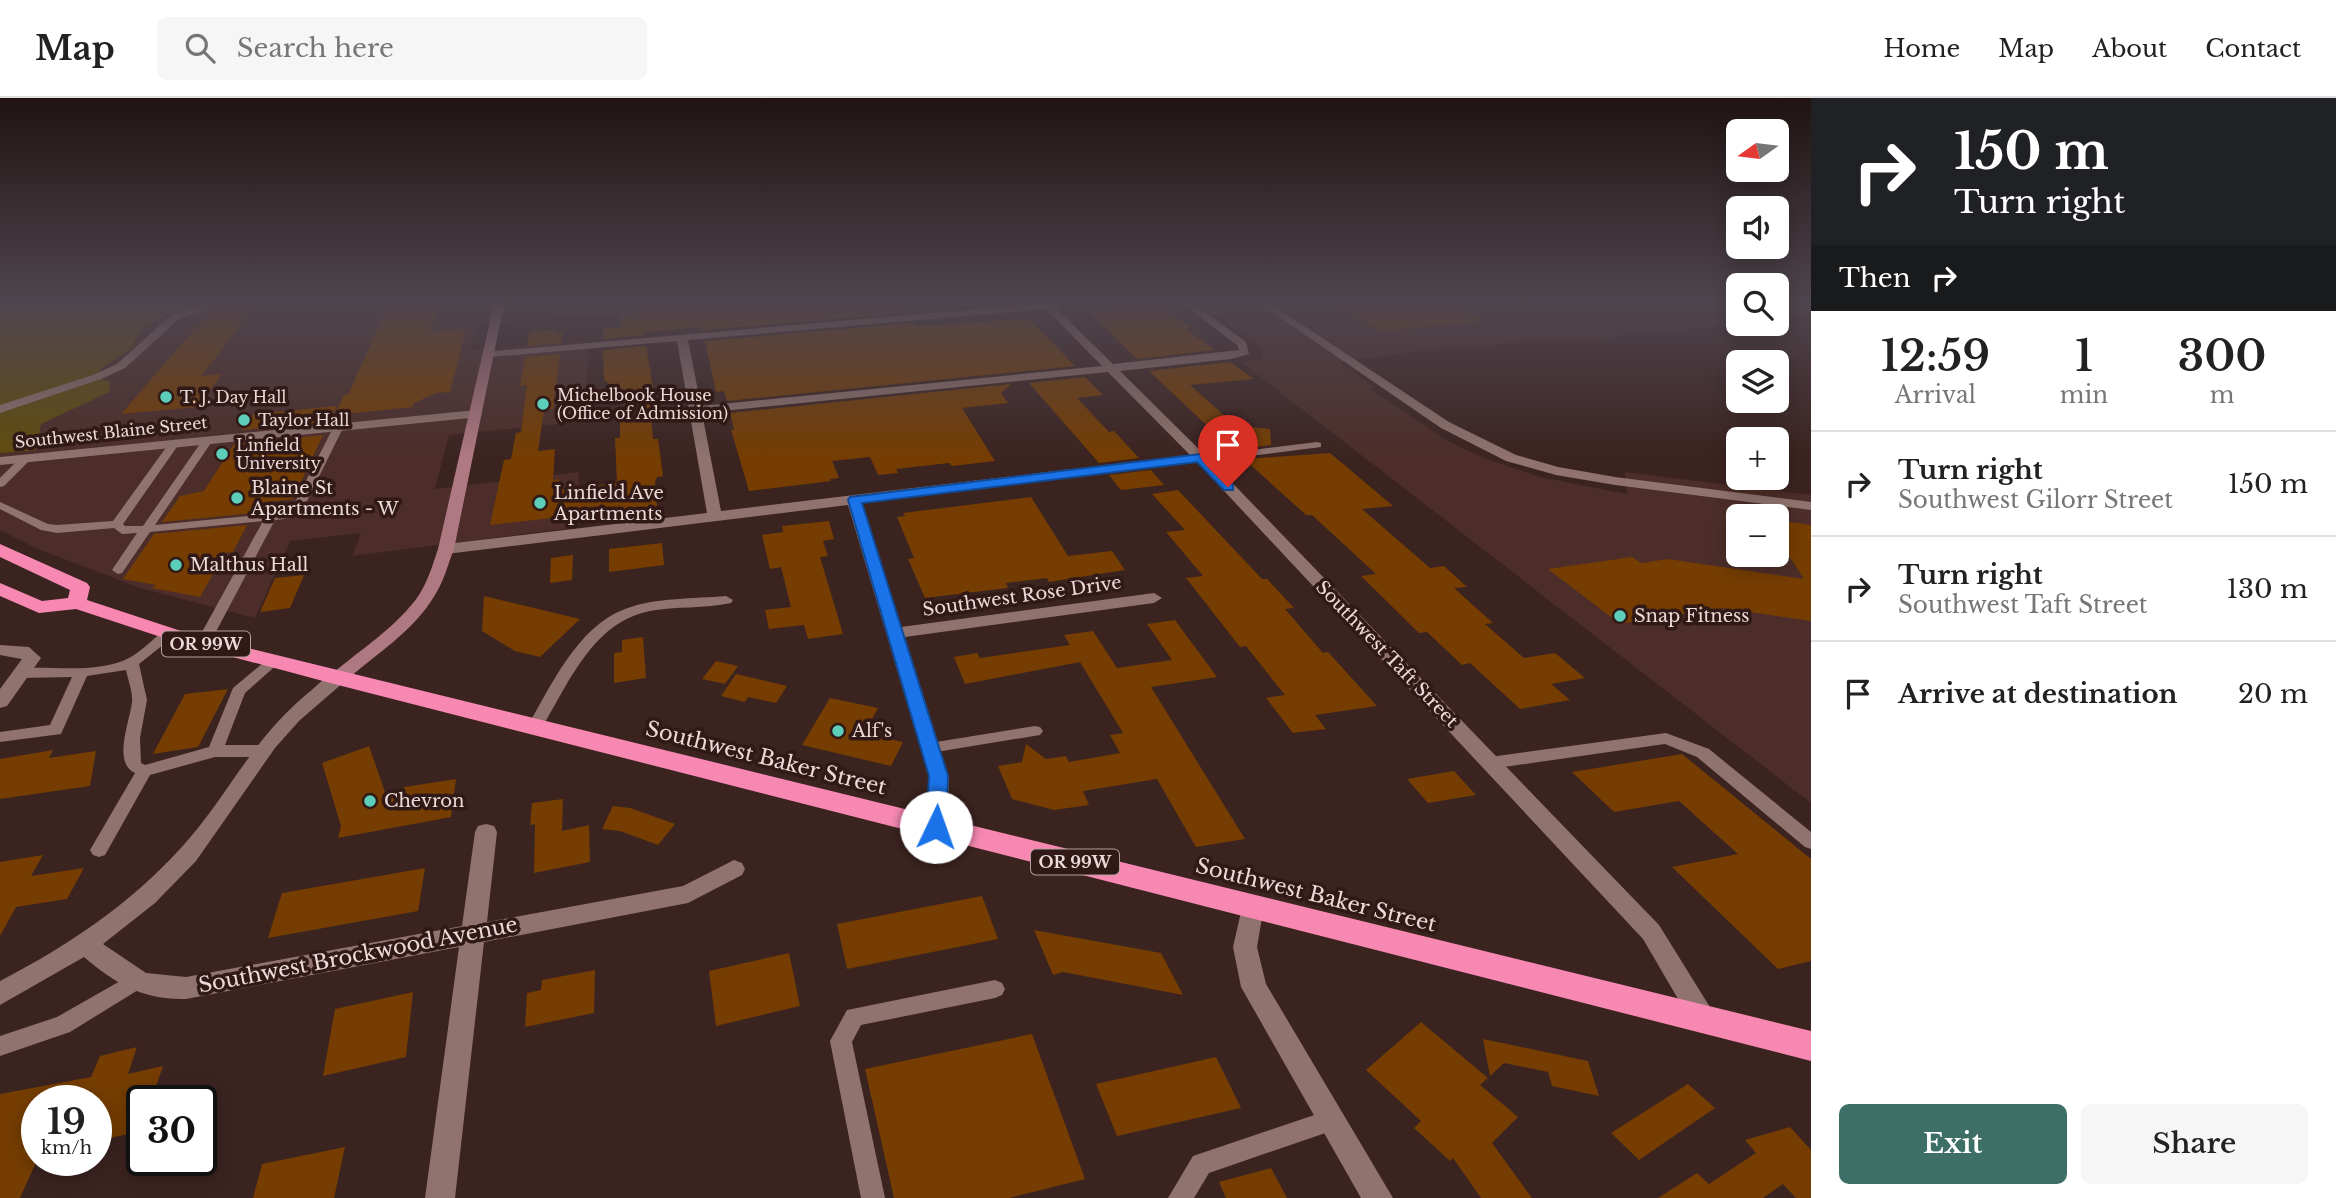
<!DOCTYPE html>
<html lang="en">
<head>
<meta charset="utf-8">
<style>
  body { margin:0; font-family:"Libre Baskerville",serif; background:#f6f6f6; color:#222; height:100vh; display:flex; flex-direction:column; font-size:26px; white-space:nowrap }
  * { box-sizing:border-box; margin:0 }
  p { font-size:23px; color:#767676 }
  .icon { flex:none; width:38px; height:38px; fill:none; stroke:currentColor; stroke-width:2; stroke-linecap:round; stroke-linejoin:round }
  .map { position:relative; flex:1; overflow:hidden }
  .panel { display:flex; flex-direction:column; background:#fff; width:525px }
  .panel>* { flex:none }
  .guide { background:#202124; color:#fff; overflow:hidden }
  .needle { width:46px; rotate:256deg }
  .tools { position:absolute; left:1726px; top:21px; display:grid; gap:14px }
  .tools a { display:grid; place-items:center; width:63px; height:63px; border-radius:10px; background:#fff; box-shadow:0 4px 18px #0003; font-size:35px }
  .speed { position:absolute; left:21px; top:987px; display:flex; gap:14px; font-size:35px; font-weight:700; text-align:center }
  .speed>* { display:grid; place-content:center; width:91px; height:91px; border-radius:50%; background:#fff; box-shadow:0 4px 18px #0003; line-height:1 }
  .speed small { font-size:18px; font-weight:400 }
  .speed .limit { border:4px solid #111; border-radius:10px; background:#fff; color:#111 }
  .pin { position:absolute; display:grid; place-items:center; width:60px; height:60px; color:#fff; margin:-72px -30px; border-radius:50% 50% 50% 0; rotate:-45deg; box-shadow:0 0 7px #0007 }
  .pin .icon { rotate:45deg }
  .me { position:absolute; width:77px; margin:-38px; rotate:3deg; stroke-linejoin:round; filter:drop-shadow(0 0 5px #0008) }
  .turn { display:flex; align-items:center; gap:24px; height:147px; padding:0 28px; font-size:32px }
  .turn .icon { width:91px; height:91px; stroke-width:2.5 }
  .turn b { display:block; font-size:49px; line-height:60px }
  .then { display:flex; align-items:center; height:66px; padding:0 28px; background:#0003; gap:14px; font-size:26px }
  .eta { display:flex; justify-content:space-evenly; align-items:center; height:119px; text-align:center }
  .eta b { font-size:42px; font-weight:600; line-height:49px }
  .action { display:flex; gap:14px; margin-top:auto; padding:14px 28px }
  .action a { flex:1; height:80px; border-radius:10px; background:#3d6f66; color:#fff; font-size:28px; font-weight:600; line-height:80px; text-align:center }
  .action a+a { background:#f6f6f6; color:#222 }
  ul { padding:0; list-style:none }
  li { display:flex; align-items:center; gap:21px; height:105px; padding:0 28px; border-top:2px solid #e0e0e0 }
  li div { flex:1 }
  li b { display:block; font-size:26px }
  li em { font-style:normal }
  header { display:flex; align-items:center; gap:42px; box-sizing:border-box; height:98px; padding:0 35px; background:#fff; border-bottom:2px solid #e0e0e0 }
  header strong { font-size:33px }
  nav { display:flex; gap:38px; margin-inline-start:auto; font-size:24px }
  .search { width:490px; height:63px; background:#f6f6f6; display:flex; align-items:center; gap:18px; box-sizing:border-box; padding:0 24px; border-radius:10px; color:#767676; font-size:26px }
  main { display:flex; flex:1; min-height:0 }
  .map>svg:first-child { display:block }
</style>
</head>
<body>
<header>
<strong>Map</strong>
<div class="search"><svg class="icon" aria-label="search" viewBox="0 0 24 24"><circle cx="10" cy="10" r="6"/><path d="M15 15l6 6"/></svg>Search here</div>
<nav><a>Home</a><a>Map</a><a>About</a><a>Contact</a></nav>
</header>
<main>
<div class="map">
<svg width="1811" height="1100" viewBox="0 0 1811 1100">
  <rect width="100%" height="100%" fill="#3b2320"/>
  <path fill="#4c2d29" fill-rule="evenodd" d="M0,206H738L478,226L471,252L588,242L586,323L449,337L435,391L579,374L577,429L352,458L361,435L290,443L255,520L140,490L38,451L0,432Z
    M1201,206H1738V226L1559,244H1519L1411,254L1340,264L1374,289L1369,290L1446,342L1484,360L1540,379L1627,396L1625,374L1811,397V705L1241,264L1261,260L1264,252ZM1738,418H1776V457H1738Z
    M1776,206H1811V218L1776,222Z"/>
  <path fill="#614c0e" d="M0,206H202C179,213 139,221 133,249L101,271L97,279L110,284L109,294L41,326L36,352L0,355Z"/>
  <path fill="#753d02" d="M440,206L430,234L466,231L450,294L436,295L414,305L412,309L335,317L344,297H348L388,208Z
    M642,206H734L735,212L820,206H900L906,215L703,232L702,229L643,234L644,237L603,241V231L621,229L620,216L643,214Z
    M1335,206H1452L1485,223L1381,233Z
    M256,208L201,278L222,276L198,309L121,316L211,212Z
    M1163,208L1191,230H1185L1215,252L1137,261L1089,214Z
    M1028,220L1075,268L727,303L724,293L716,294L705,243L914,225L917,229Z
    M555,232V235L563,234L561,245L527,248L530,234Z
    M646,248L653,290H649L651,314L604,282L603,252Z
    M560,256L553,311L544,312L538,353L555,351L553,382L559,381L558,392L617,385L615,340H620V323L651,320L653,341H658L663,378L657,379L655,384L657,408L490,427L504,362L511,361L516,335L521,334L527,287L520,288L525,259Z
    M1230,264L1254,281L1190,287L1235,327L1270,331L1271,347L1233,352L1149,273Z
    M1085,279L1103,297L1077,300L1109,334L1114,333L1139,360L1099,365L1029,285Z
    M1011,286L1001,295L1008,305L962,310L995,363L952,368L949,365L896,371L898,375L878,377L870,359L832,363L839,380L830,381L831,383L749,393L731,332H734L730,315Z
    M337,308L329,324L242,332L253,316Z
    M323,337L293,401L260,405L254,415L162,424L180,398L204,393L234,346Z
    M1330,355L1393,408L1362,411L1430,470L1444,468L1467,489L1454,490L1493,525L1485,526L1524,560L1555,555L1585,580L1551,586L1570,602L1520,611L1470,565L1462,567L1427,534L1419,535L1361,478L1376,476L1312,417H1306L1244,361Z
    M1151,372L1164,387L1121,392L1109,377Z
    M1178,392L1262,481H1267L1294,510L1285,511L1323,555L1328,554L1377,608L1315,617L1326,631L1293,635L1266,600L1285,597L1246,548L1240,549L1186,480L1203,478L1166,434L1185,432L1152,396Z
    M1031,399L1068,458L1112,453L1125,472L1049,484L1047,480L1006,485L1008,490L925,500L908,461L914,460L897,419L905,418L903,415Z
    M1776,422L1811,427V523L1722,510L1620,526L1548,471L1632,459L1641,465L1668,461L1804,481L1776,438Z
    M829,423L834,441L823,443L828,458L820,459L843,536L808,541L804,527L769,531L765,512L791,509L781,469L770,471L762,437L783,434L782,428Z
    M247,427L233,454L225,455L200,499L152,490L156,487L123,481L154,436Z
    M662,445L664,467L609,474V451Z
    M573,457L572,482L550,485L551,460Z
    M304,477L290,510L260,514L275,480Z
    M484,498L580,521L540,559L515,553L482,533Z
    M1175,522L1217,579L1151,589L1245,741L1196,749L1157,681L1083,693L1089,707L1054,712L1012,701L998,668L1022,664L1026,646L1046,661L1066,658L1069,664L1120,655L1110,637L1123,635L1080,564L965,586L954,559L977,555L980,560L1070,547L1064,537L1093,533L1117,570L1172,562L1147,526Z
    M643,539L646,580L614,585V555L622,554V542Z
    M716,563L738,568L725,586L702,581Z
    M736,576L787,588L776,605L748,599L745,604L721,598Z
    M228,591L198,649L153,656L185,596Z
    M830,600L878,610L864,636L903,644L891,668L802,647Z
    M369,648L386,697L405,689L456,681L451,719L338,740L341,728L322,665Z
    M53,652L49,660L96,653L90,688L0,701V661Z
    M1682,656L1811,761V863L1778,871L1672,769L1738,756L1679,703L1614,714L1572,674Z
    M1454,673L1476,697L1428,705L1407,681Z
    M563,701L562,733L589,727L590,764L534,775L535,726L530,727L532,705Z
    M613,708L630,710L675,726L658,747L620,733L602,731Z
    M43,757L31,778L84,770L67,801L16,809L0,838V764Z
    M425,770L418,813L268,840L282,795Z
    M982,798L998,841L847,871L837,826Z
    M1034,832L1161,855L1183,897L1063,874L1053,877Z
    M789,855L800,908L716,928L709,873Z
    M595,872L594,915L525,929L527,895L541,892L542,882Z
    M413,894L406,959L323,978L335,911Z
    M1421,924L1488,980L1480,987L1518,1019L1492,1045L1532,1100H1481L1453,1060L1450,1063L1414,1030L1421,1023L1366,972Z
    M1032,936L1085,1081L1009,1100H894L865,971Z
    M1483,941L1588,963L1599,998L1552,988L1548,974L1504,965L1490,978Z
    M137,949L128,976L163,968L151,1003H142V1033L96,1043V1003H37V1062L20,1100H0V996L91,979L100,958Z
    M1216,959L1241,1010L1117,1038L1096,986Z
    M1688,986L1715,1010L1639,1062L1611,1035Z
    M1790,1029L1811,1052V1100H1796L1783,1086L1763,1100H1658L1697,1075L1709,1086L1756,1055L1745,1042Z
    M345,1049L334,1100H253L262,1066Z
    M1271,1070L1287,1100H1226L1219,1084Z"/>
  <g fill="none" stroke-linecap="round" stroke-linejoin="round">
    <path fill="#90736f" fill-rule="evenodd" d="M338,327L343,330L300,417L294,420L275,422L210,545L203,549L196,545L263,423L150,434L122,475L118,476L112,472L137,435L122,436L114,430L57,435L41,432L0,411V404L48,426L57,427L113,423L170,344H178L179,346L123,426L125,428H143L204,340L208,339L213,342L155,427L290,414L333,330Z
      M1317,344L1321,345V349L1201,364L1196,361L1201,358Z
      M26,357L31,360L30,362L4,388L0,389V380L22,358Z
      M726,498L733,502L731,505C704,511 676,508 650,513C592,524 568,587 540,633H530L527,629C551,588 577,529 625,511C657,499 693,501 726,498Z
      M168,532L173,533L175,536L173,539L139,566L147,602L140,640L141,665L145,667L209,649L233,590L269,560L274,559L281,563L245,595L225,647H262L268,649L270,653L268,657L262,659H215L150,677L105,757L99,759L93,757L90,752L135,675C112,665 130,623 132,604C133,594 128,582 126,572L87,578L61,636L0,644V634L50,627L72,579L21,580L14,575L21,570C55,568 98,576 129,560C142,553 152,542 163,533Z
      M1035,628L1040,629L1043,633L1040,637L930,655L924,654L922,650L924,646L930,645Z
      M1666,635L1709,651L1811,734V751L1805,749L1697,659L1665,646L1490,671L1484,669L1482,665L1484,661L1490,659Z
      M136,874L143,877L146,883L143,889L70,934L0,958V938L57,919Z
      M995,882L1002,885L1005,891L1002,897L995,900L861,927L852,944L885,1100H861L830,943L847,912Z
      M1332,1011L1340,1014L1343,1022L1340,1030L1209,1075L1194,1100H1168L1193,1058Z"/>
    <path fill="#90736f" fill-rule="evenodd" d="M203,206H217L179,221L125,270L101,281L0,315V307L93,277L117,266L171,217Z
      M1035,206H1070L1056,210L1113,266L1239,252L1237,247L1183,206H1194L1246,244L1249,256L1231,261L1120,273L1215,367L1659,827L1713,914L1717,922L1713,930L1704,934L1695,930L1643,841L1197,364L862,405L901,529L1154,495L1162,500L1154,505L905,539L949,679L947,729L944,735L936,737L928,735L925,729L929,679L848,407L446,456L438,451L446,446L707,415L677,243L489,259L484,256L485,254ZM1046,211L1102,268L701,308L688,242ZM1108,274L1190,357L721,413L702,315Z
      M1260,206H1271L1449,324L1516,357L1558,369L1615,379L1811,404V412L1615,387L1556,377L1506,363L1441,330Z
      M476,312L482,316L480,319L0,367V359Z
      M0,547L29,549L41,560L7,608L0,610V591L22,561L0,557Z
      M338,574L344,576L347,580L344,584L299,623L275,650L196,763L155,805L103,846L146,875L186,879L462,828L475,734L478,728L486,726L494,728L497,734L487,824L683,788L734,762L742,765L745,771L742,777L688,805L484,844L455,1100H425L459,849L186,901C144,902 115,886 84,859L0,907V883C66,849 129,807 180,751C228,699 250,643 308,595C317,588 326,577 338,574Z
      M1252,798L1260,801L1264,808L1257,849L1266,886L1393,1100H1361L1241,889L1233,849L1244,801Z"/>
    <path fill="#af7983" fill-rule="evenodd" d="M494,206H504L454,451C448,466 444,483 435,497C414,533 375,557 344,584H332L329,580L332,576C361,551 397,529 419,497C428,483 433,466 438,451Z"/>
    <path fill="#f788b2" fill-rule="evenodd" d="M0,446L87,485L90,489L87,502L187,535L1811,933V963L338,587L173,543L76,511L39,515L0,498V485L42,503L68,500L70,492L0,459Z"/>
  </g>
  <linearGradient id="sky" x2="0" y2="1"><stop stop-color="#201312"/><stop offset="0.57" stop-color="#4f454e"/><stop offset="1" stop-color="#4f454e" stop-opacity="0"/></linearGradient>
  <rect width="1811" height="360" fill="url(#sky)"/>
  <path fill="#1a73e8" stroke="#114b97" stroke-width="2" d="M1200,356L1233,387V392H1224L1197,364L862,405L948,678L946,729L943,735H929L926,729L929,678L848,402L850,399Z"/>
  <g fill="#5dceb9" stroke="#301916" stroke-width="2.5">
    <circle cx="166" cy="299" r="7"/>
    <circle cx="543" cy="306" r="7"/>
    <circle cx="244" cy="322" r="7"/>
    <circle cx="222" cy="356" r="7"/>
    <circle cx="237" cy="400" r="7"/>
    <circle cx="540" cy="405" r="7"/>
    <circle cx="176" cy="467" r="7"/>
    <circle cx="1620" cy="518" r="7"/>
    <circle cx="838" cy="633" r="7"/>
    <circle cx="370" cy="703" r="7"/>
  </g>
  <g text-anchor="middle" dominant-baseline="central" stroke-width="7" stroke-linejoin="round" paint-order="stroke">
    <g font-size="16" fill="#ebdad8" stroke="#301916" text-anchor="start">
      <text x="557" y="297">Michelbook House<tspan x="557" dy="18">(Office of Admission)</tspan></text>
      <text x="180" y="299">T. J. Day Hall</text>
      <text x="258" y="322">Taylor Hall</text>
      <text x="236" y="347">Linfield<tspan x="236" dy="18">University</tspan></text>
    </g>
    <g font-size="16" fill="#ebdad8" stroke="#301916">
      <text transform="translate(111 334) rotate(-6)">Southwest Blaine Street</text>
    </g>
    <g fill="#301916" stroke="#b3a09e" stroke-width="2">
      <rect x="162" y="533.5" width="88" height="25" rx="5"/>
      <rect x="1031" y="751.5" width="88" height="25" rx="5"/>
    </g>
    <g font-size="16" font-weight="bold" fill="#ebdad8">
      <text x="206" y="546">OR 99W</text>
      <text x="1075" y="764">OR 99W</text>
    </g>
    <g font-size="18" fill="#ebdad8" stroke="#301916" text-anchor="start">
      <text x="251" y="390">Blaine St<tspan x="251" dy="21">Apartments - W</tspan></text>
      <text x="554" y="395">Linfield Ave<tspan x="554" dy="21">Apartments</tspan></text>
      <text x="190" y="467">Malthus Hall</text>
      <text x="1634" y="518">Snap Fitness</text>
      <text x="852" y="633">Alf's</text>
      <text x="384" y="703">Chevron</text>
    </g>
    <g font-size="18" fill="#ebdad8" stroke="#301916">
      <text transform="translate(1022 498) rotate(-8)">Southwest Rose Drive</text>
      <text transform="translate(1387 556) rotate(46)">Southwest Taft Street</text>
    </g>
    <g font-size="21" fill="#ebdad8" stroke="#301916">
      <text transform="translate(766 660) rotate(14)">Southwest Baker Street</text>
      <text transform="translate(1316 797) rotate(14)">Southwest Baker Street</text>
      <text transform="translate(358 857) rotate(-11)">Southwest Brockwood Avenue</text>
    </g>
  </g>
</svg>
<div class="tools">
<a><svg class="needle" viewBox="-14 -14 28 28"><path d="M0-13l5 13h-10z" fill="#e53935"/><path d="M0 13l5-13h-10z" fill="#767676"/></svg></a>
<a><svg class="icon" aria-label="sound" viewBox="0 0 24 24"><path d="M4 9h4l5-4v14l-5-4H4zM17 9q2 3 0 6"/></svg></a>
<a><svg class="icon" aria-label="search" viewBox="0 0 24 24"><circle cx="10" cy="10" r="6"/><path d="M15 15l6 6"/></svg></a>
<a><svg class="icon" aria-label="layers" viewBox="0 0 24 24"><path d="M12 4l9 5-9 5-9-5zM3 14l9 5 9-5"/></svg></a>
<a>+</a>
<a>−</a>
</div>
<div class="speed"><div>19<small>km/h</small></div><div class="limit">30</div></div>
<div class="pin" style="left:1228px;top:389px;background:#d93025"><svg class="icon" aria-label="arrive" viewBox="0 0 24 24"><path d="M6 21V4h12l-3 4 3 4H6"/></svg></div>
<svg class="me" style="left:936px;top:729px" viewBox="-20 -20 40 40"><circle r="19" fill="#fff"/><path d="M0-13L10 11 0 6-10 11z" fill="#1a73e8"/></svg>
</div>
<section class="panel">
<div class="guide">
<div class="turn"><svg class="icon" aria-label="right" viewBox="0 0 24 24"><path d="M7 20v-9h11M14 6l5 5-5 5"/></svg><div><b>150 m</b>Turn right</div></div>
<div class="then">Then<svg class="icon" aria-label="right" viewBox="0 0 24 24"><path d="M7 20v-9h11M14 6l5 5-5 5"/></svg></div>
</div>
<div class="eta">
<div><b>12:59</b><p>Arrival</p></div>
<div><b>1</b><p>min</p></div>
<div><b>300</b><p>m</p></div>
</div>
<ul>
<li><svg class="icon" aria-label="right" viewBox="0 0 24 24"><path d="M7 20v-9h11M14 6l5 5-5 5"/></svg><div><b>Turn right</b><p>Southwest Gilorr Street</p></div><em>150 m</em></li>
<li><svg class="icon" aria-label="right" viewBox="0 0 24 24"><path d="M7 20v-9h11M14 6l5 5-5 5"/></svg><div><b>Turn right</b><p>Southwest Taft Street</p></div><em>130 m</em></li>
<li><svg class="icon" aria-label="arrive" viewBox="0 0 24 24"><path d="M6 21V4h12l-3 4 3 4H6"/></svg><div><b>Arrive at destination</b></div><em>20 m</em></li>
</ul>
<div class="action"><a>Exit</a><a>Share</a></div>
</section>
</main>
</body>
</html>
